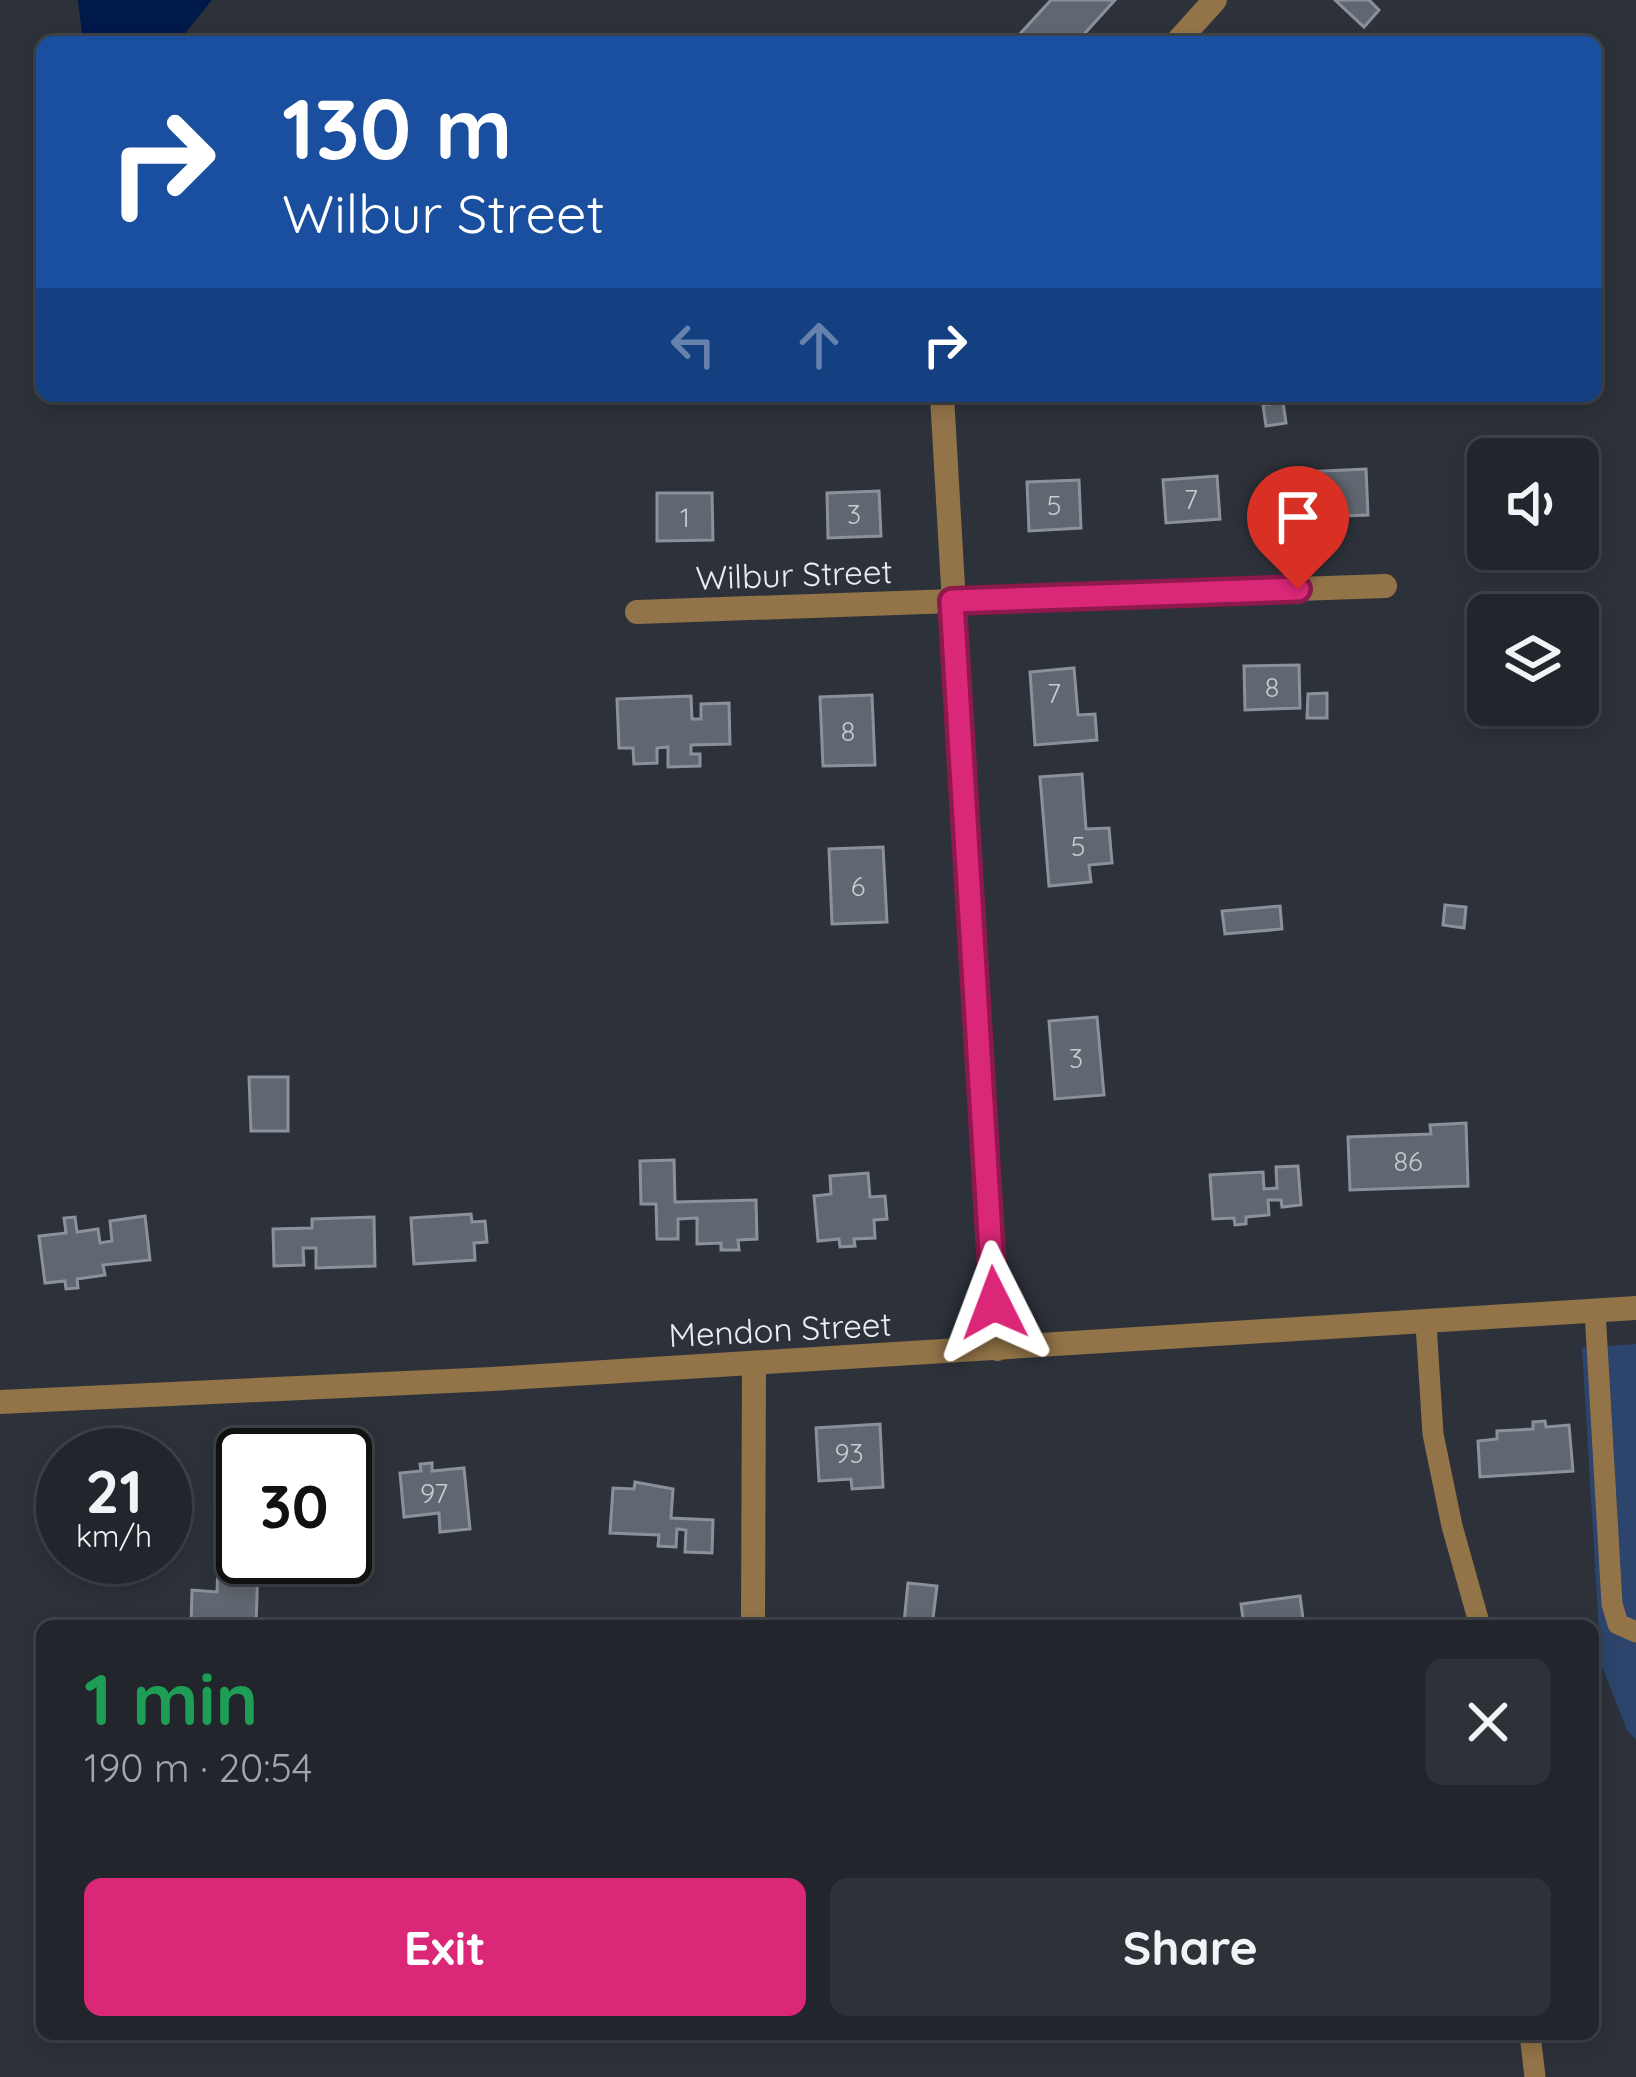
<!DOCTYPE html>
<html lang="en">
<head>
<meta charset="utf-8">
<style>
  body { margin:0; font-family:Quicksand,sans-serif; background:#2e3238; color:#f1f3f6; height:100vh; display:flex; flex-direction:column; font-size:45px; white-space:nowrap }
  * { box-sizing:border-box; margin:0 }
  p { font-size:39px; color:#a2a5a9 }
  .icon { flex:none; width:66px; height:66px; fill:none; stroke:currentColor; stroke-width:2; stroke-linecap:round; stroke-linejoin:round }
  .map { position:relative; flex:1; overflow:hidden }
  .side { position:absolute; left:36px; top:1620px; width:1563px; height:420px; display:flex; flex-direction:column; background:#22262c; border-radius:18px; box-shadow:0 6px 18px #0003,0 0 0 3px #3f4348 }
  .side>* { flex:none }
  .banner { position:absolute; left:36px; top:36px; width:1566px; height:366px; border-radius:18px; box-shadow:0 6px 18px #0003,0 0 0 3px #3f4348; background:#1a4fa0; color:#fff; overflow:hidden }
  .tools { position:absolute; left:1467px; top:438px; display:grid; gap:24px }
  .tools a { display:grid; place-items:center; width:132px; height:132px; border-radius:18px; background:#22262c; box-shadow:0 6px 18px #0003,0 0 0 3px #3f4348; font-size:60px }
  .speed { position:absolute; left:36px; top:1428px; display:flex; gap:24px; font-size:60px; font-weight:700; text-align:center }
  .speed>* { display:grid; place-content:center; width:156px; height:156px; border-radius:50%; background:#22262c; box-shadow:0 6px 18px #0003,0 0 0 3px #3f4348; line-height:1 }
  .speed small { font-size:30px; font-weight:400 }
  .speed .limit { border:6px solid #111; border-radius:18px; background:#fff; color:#111 }
  .pin { position:absolute; display:grid; place-items:center; width:102px; height:102px; color:#fff; margin:-123px -51px; border-radius:50% 50% 50% 0; rotate:-45deg; box-shadow:0 0 12px #0007 }
  .pin .icon { rotate:45deg }
  .me { position:absolute; width:132px; margin:-66px; rotate:357deg; stroke-linejoin:round; filter:drop-shadow(0 0 9px #0008) }
  .turn { display:flex; align-items:center; gap:42px; height:252px; padding:0 48px; font-size:54px }
  .turn .icon { width:156px; height:156px; stroke-width:2.5 }
  .turn b { display:block; font-size:84px; line-height:102px }
  .lanes { display:flex; align-items:center; height:114px; padding:0 48px; background:#0003; justify-content:center; gap:60px; direction:ltr }
  .lanes .off { opacity:.35 }
  .round { display:grid; place-items:center; flex:none; width:126px; height:126px; border-radius:18px; background:#2e3238 }
  .headline { display:flex; align-items:center; justify-content:space-between; height:204px; padding:0 48px }
  h1 { font-size:72px; font-weight:700; line-height:90px; color:#1e9e55 }
  .primary-button { display:flex; gap:24px; margin-top:auto; padding:24px 48px }
  .primary-button a { flex:1; height:138px; border-radius:18px; background:#db2777; color:#fff; font-size:48px; font-weight:700; line-height:138px; text-align:center }
  .primary-button a+a { background:#2e3238; color:#f1f3f6 }
  .map>svg:first-child { display:block }
</style>
</head>
<body>
<div class="map">
<svg width="1636" height="2077" viewBox="0 0 1636 2077">
  <rect width="100%" height="100%" fill="#2d323a"/>
  <path fill="#2d456c" d="M1636,1344V1740L1627,1730L1601,1664L1582,1348Z"/>
  <path fill="#00194b" d="M78,0H212L178,42H83Z"/>
  <path fill="#616770" stroke="#8b919b" stroke-width="3" d="M1051,0H1115L1077,42H1027L1019,35Z
    M1335,0H1369L1379,10L1364,27Z
    M1283,402L1286,423L1266,426L1263,405Z
    M1366,469L1368,515L1317,517V510L1282,511L1280,473Z
    M1217,476L1220,519L1166,523L1163,480Z
    M1079,480L1081,528L1029,531L1027,482Z
    M879,491L881,536L828,538L827,493Z
    M657,493H712L713,540L657,541Z
    M1299,665L1300,708L1245,710L1244,666Z
    M1074,668L1078,715L1095,714L1097,740L1035,745L1030,672Z
    M1327,693V718H1307L1308,694Z
    M872,695L875,765L823,766L820,697Z
    M691,696L692,719H701V704L729,703L730,744L691,745V754H700V766L668,767V747L657,748V763L634,764L633,748H619L617,699Z
    M1082,774L1086,829L1109,828L1112,863L1089,865L1091,882L1049,886L1040,777Z
    M883,847L887,922L832,924L829,849Z
    M1445,905L1466,907L1464,928L1443,925Z
    M1280,906L1282,929L1225,934L1222,911Z
    M1097,1017L1104,1095L1055,1099L1049,1021Z
    M249,1077H288V1131H251Z
    M1466,1123L1468,1186L1350,1190L1348,1137L1431,1134L1430,1125Z
    M674,1160L675,1202L756,1200L757,1239L738,1240L739,1250H721V1243L697,1244V1218L678,1219V1239H657L656,1204H641L640,1161Z
    M1298,1166L1301,1205L1282,1207L1281,1200H1268L1269,1215L1246,1217V1224L1235,1225L1234,1218L1213,1219L1210,1175L1263,1172L1264,1189L1277,1188L1276,1167Z
    M868,1173L870,1197L885,1196L887,1219L874,1220L875,1238L854,1239L855,1246L840,1247L839,1239L818,1241L814,1196L831,1194L830,1176Z
    M471,1214L472,1222L485,1221L487,1242L474,1243L475,1260L414,1264L411,1218Z
    M145,1216L150,1260L103,1265L105,1275L77,1279L78,1288L66,1289L65,1281L45,1283L39,1236L66,1233L64,1218L75,1217L77,1232L98,1229L100,1243L112,1241L110,1221Z
    M374,1217L375,1266L316,1268V1248H303L304,1265L274,1266L273,1229L312,1228V1219Z
    M1545,1421L1546,1427L1569,1425L1573,1471L1480,1477L1478,1441L1497,1439V1431L1533,1429V1422Z
    M880,1424L883,1487L852,1489L851,1479L819,1481L816,1428Z
    M432,1463V1471L464,1468L470,1529L440,1532L439,1513L404,1517L400,1473L421,1471L420,1464Z
    M635,1482L673,1489L671,1518L713,1520L712,1553L685,1552L686,1530L677,1529L676,1547L658,1546L659,1535L610,1533L613,1488L634,1489Z
    M218,1564L258,1565L256,1626H191L192,1590L217,1592Z
    M908,1583L937,1586L932,1626L904,1623Z
    M1300,1596L1304,1626H1244L1241,1604Z"/>
  <g fill="none" stroke-linecap="round" stroke-linejoin="round">
    <path stroke="#937448" stroke-width="21" d="M1595,1311L1612,1604L1618,1624L1636,1632
      M1426,1324L1433,1434L1452,1526L1480,1626
      M1530,2034L1535,2077"/>
    <path stroke="#937448" stroke-width="24" d="M1177,42L1215,0
      M942,396L997,1349
      M637,612L1385,586
      M753,1626L754,1364"/>
    <path stroke="#937448" stroke-width="24" d="M0,1402L492,1379L1636,1308"/>
  </g>
  <g fill="none" stroke-linecap="round" stroke-linejoin="round">
    <g stroke="#8e194d" stroke-width="30">
      <path id="route" d="M994,1303L952,601L1298,589"/>
    </g>
    <use href="#route" stroke="#db2777" stroke-width="21"/>
  </g>
  <g text-anchor="middle" dominant-baseline="central" stroke-width="12" stroke-linejoin="round" paint-order="stroke">
    <g font-size="27" fill="#c7ccd2">
      <text x="1191" y="499">7</text>
      <text x="1054" y="505">5</text>
      <text x="854" y="514">3</text>
      <text x="685" y="517">1</text>
      <text x="1272" y="687">8</text>
      <text x="1054" y="693">7</text>
      <text x="848" y="731">8</text>
      <text x="1078" y="846">5</text>
      <text x="858" y="886">6</text>
      <text x="1076" y="1058">3</text>
      <text x="1408" y="1161">86</text>
      <text x="849" y="1453">93</text>
      <text x="434" y="1493">97</text>
    </g>
    <g font-size="33" fill="#e9edf2" stroke="#2d323a">
      <text transform="translate(794 574) rotate(-2)">Wilbur Street</text>
      <text transform="translate(780 1329) rotate(-3)">Mendon Street</text>
    </g>
  </g>
</svg>
<div class="tools">
<a><svg class="icon" aria-label="sound" viewBox="0 0 24 24"><path d="M4 9h4l5-4v14l-5-4H4zM17 9q2 3 0 6"/></svg></a>
<a><svg class="icon" aria-label="layers" viewBox="0 0 24 24"><path d="M12 4l9 5-9 5-9-5zM3 14l9 5 9-5"/></svg></a>
</div>
<div class="speed"><div>21<small>km/h</small></div><div class="limit">30</div></div>
<div class="pin" style="left:1298px;top:589px;background:#d93025"><svg class="icon" aria-label="arrive" viewBox="0 0 24 24"><path d="M6 21V4h12l-3 4 3 4H6"/></svg></div>
<svg class="me" style="left:994px;top:1303px" viewBox="-20 -20 40 40"><path d="M0-17L14 15 0 8-14 15z" fill="#db2777" stroke="#fff" stroke-width="4"/></svg>
<div class="banner">
<div class="turn"><svg class="icon" aria-label="right" viewBox="0 0 24 24"><path d="M7 20v-9h11M14 6l5 5-5 5"/></svg><div><b>130 m</b>Wilbur Street</div></div>
<div class="lanes"><svg class="icon off" aria-label="left" viewBox="0 0 24 24"><path d="M17 20v-9H6M10 6l-5 5 5 5"/></svg><svg class="icon off" aria-label="ahead" viewBox="0 0 24 24"><path d="M12 20V5M6 11l6-6 6 6"/></svg><svg class="icon" aria-label="right" viewBox="0 0 24 24"><path d="M7 20v-9h11M14 6l5 5-5 5"/></svg></div>
</div>
<section class="side">
<div class="headline"><div><h1>1 min</h1><p>190 m · 20:54</p></div><a class="round"><svg class="icon" aria-label="close" viewBox="0 0 24 24"><path d="M6 6l12 12M18 6L6 18"/></svg></a></div>
<div class="primary-button"><a>Exit</a><a>Share</a></div>
</section>
</div>
</body>
</html>
